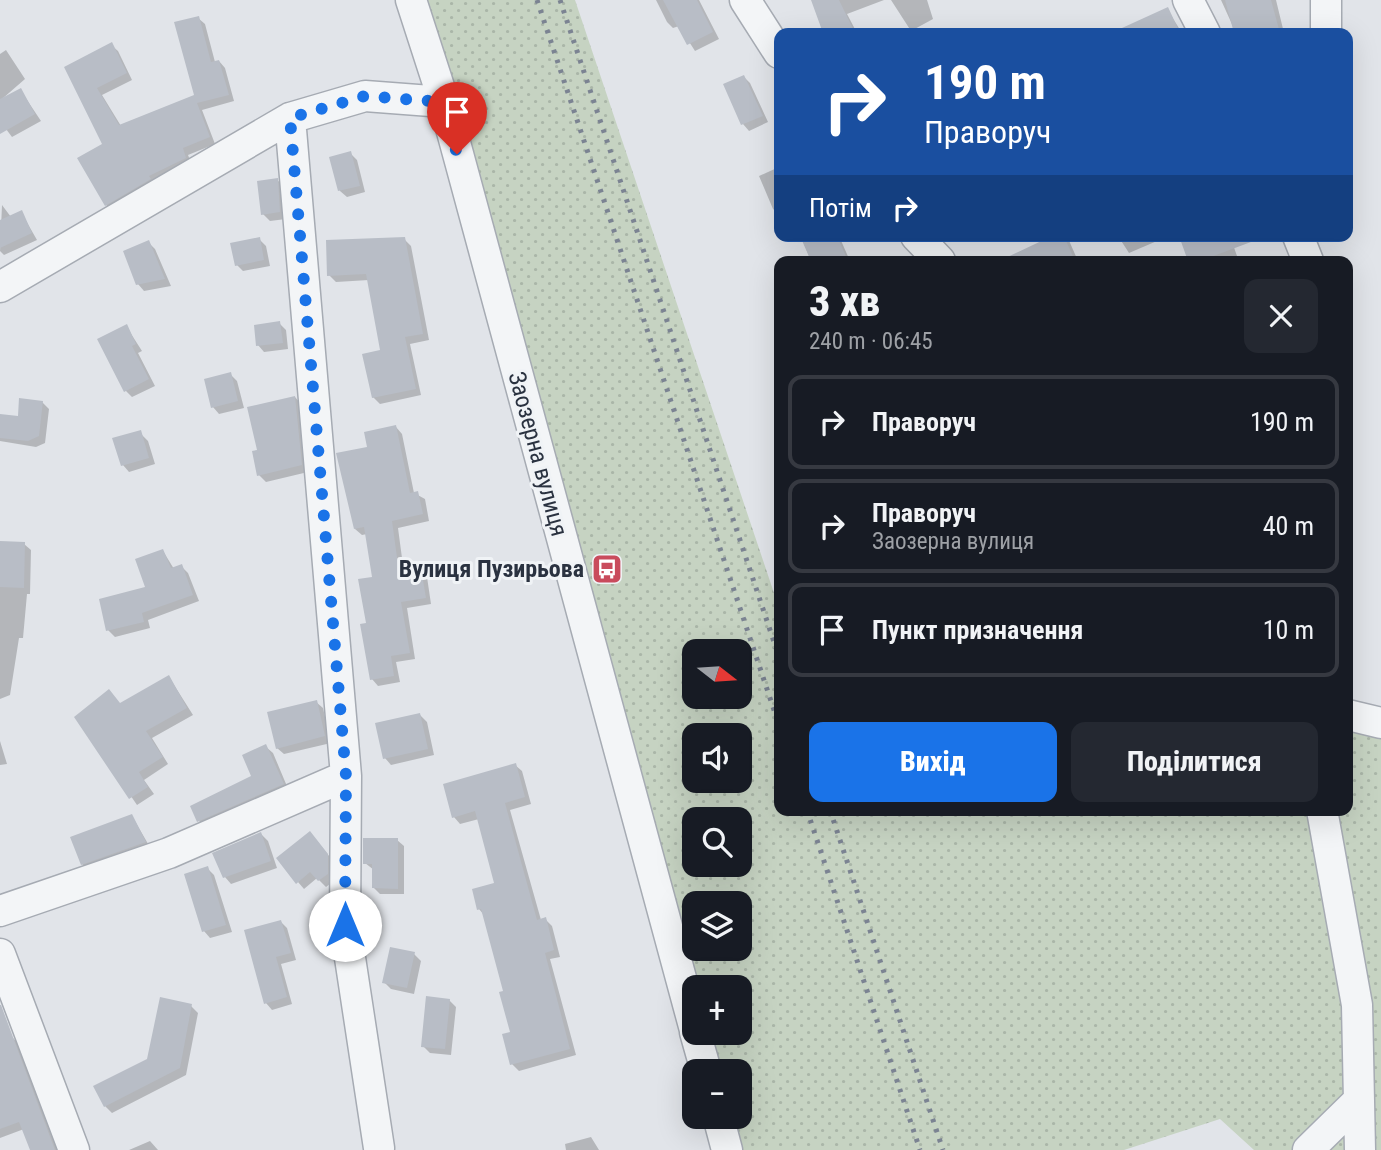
<!DOCTYPE html>
<html lang="uk">
<head>
<meta charset="utf-8">
<style>
  body { margin:0; font-family:"Roboto Condensed",sans-serif; background:#242831; color:#f1f3f6; height:100vh; display:flex; flex-direction:column; font-size:26px; white-space:nowrap }
  * { box-sizing:border-box; margin:0 }
  p { font-size:23px; color:#9ea1a6 }
  .icon { flex:none; width:38px; height:38px; fill:none; stroke:currentColor; stroke-width:2; stroke-linecap:round; stroke-linejoin:round }
  .map { position:relative; flex:1; overflow:hidden }
  .side { position:absolute; left:774px; top:256px; width:579px; height:560px; display:flex; flex-direction:column; background:#171b24; border-radius:14px; box-shadow:0 7px 28px #0002 }
  .side>* { flex:none }
  .guide { position:absolute; left:774px; top:28px; width:579px; height:214px; border-radius:14px; box-shadow:0 7px 28px #0002; background:#1a4fa0; color:#fff; overflow:hidden }
  .needle { width:46px; rotate:107deg }
  .fabs { position:absolute; left:682px; top:639px; display:grid; gap:14px }
  .fabs a { display:grid; place-items:center; width:70px; height:70px; border-radius:14px; background:#171b24; box-shadow:0 7px 28px #0002; font-size:35px }
  .pin { position:absolute; display:grid; place-items:center; width:60px; height:60px; color:#fff; margin:-72px -30px; border-radius:50% 50% 50% 0; rotate:-45deg; box-shadow:0 0 7px #0007 }
  .pin .icon { rotate:45deg }
  .me { position:absolute; width:77px; margin:-38px; rotate:0deg; stroke-linejoin:round; filter:drop-shadow(0 0 5px #0008) }
  .turn { display:flex; align-items:center; gap:24px; height:147px; padding:0 35px; font-size:32px }
  .turn .icon { width:91px; height:91px; stroke-width:2.5 }
  .turn b { display:block; font-size:49px; line-height:60px }
  .then { display:flex; align-items:center; height:66px; padding:0 35px; background:#0003; gap:14px; font-size:26px }
  .round { display:grid; place-items:center; flex:none; width:74px; height:74px; border-radius:14px; background:#242831 }
  .overview { display:flex; align-items:center; justify-content:space-between; height:119px; padding:0 35px }
  h1 { font-size:42px; font-weight:800; line-height:52px }
  .primary-button { display:flex; gap:14px; margin-top:auto; padding:14px 35px }
  .primary-button a { flex:1; height:80px; border-radius:14px; background:#1a73e8; color:#fff; font-size:28px; font-weight:800; line-height:80px; text-align:center }
  .primary-button a+a { background:#242831; color:#f1f3f6 }
  ul { padding:0; list-style:none }
  li { display:flex; align-items:center; gap:21px; height:94px; margin:0 14px 10px; padding:0 21px; border:4px solid #363941; border-radius:14px }
  li div { flex:1 }
  li b { display:block; font-size:26px }
  li em { font-style:normal }
  .map>svg:first-child { display:block }
</style>
</head>
<body>
<div class="map">
<svg width="1381" height="1150" viewBox="0 0 1381 1150">
  <defs>
    <pattern id="grass-dots" width="8" height="8" patternUnits="userSpaceOnUse" patternTransform="scale(1.75)"><rect width="8" height="8" fill="#c6d3c2"/><path d="M2 2h.1M6 6h.1" fill="none" stroke="#aab6a8" stroke-width="1.8" stroke-linecap="round"/></pattern>
  </defs>
  <rect width="100%" height="100%" fill="#e1e4e9"/>
  <path fill="url(#grass-dots)" fill-rule="evenodd" d="M411,0H575L779,608V810H1348V723L1381,731V1150H1254L1220,1119L1124,1150H727L718,1117L740,1116V1071H706L695,1033L740,1032V987H695ZM695,651H740V696H695ZM695,735H740V780H695ZM695,819H740V864H695ZM695,903H740V948H695Z"/>
  <path fill="#0003" d="M656,0H699L719,39L695,51L679,26L673,28L667,22Z
    M813,0H884L847,14L857,33H815L824,29Z
    M891,0H927L933,19L911,31Z
    M1221,0H1276L1284,33H1236Z
    M1167,9L1182,33H1139L1134,24Z
    M198,18L205,24L215,62L219,61L225,68L234,101L202,110L215,144L188,155L192,165L113,211L106,205L104,144L66,67L111,45L118,51L132,80L102,95L121,126L196,96Z
    M6,50L25,79L2,99L21,91L41,121L12,137L0,121V54Z
    M744,77L750,83L768,122L749,131L743,124Z
    M350,153L357,160L365,192L347,197L340,191L332,158Z
    M779,167V214L773,209L759,176Z
    M277,180L284,186L286,219L270,221L263,214Z
    M2,205L11,217L21,212L37,240L4,255L0,251Z
    M801,236H839L850,261H811Z
    M1039,236H1067L1078,261H1050Z
    M1118,236H1163L1164,238L1129,253Z
    M1230,236L1237,256L1224,261H1190Z
    M259,239L266,246L270,266L243,271L237,265Z
    M404,239L411,246L429,340L410,344L421,395L380,404L373,397L382,351L369,280L336,282L329,275Z
    M148,242L155,249L171,286L144,291L138,284Z
    M279,323L286,330L288,349L264,352L258,345Z
    M126,326L142,351L138,353L155,386L132,397L126,391Z
    M230,374L237,381L244,408L219,414L213,407Z
    M295,397L301,404L308,472L266,482L259,475V451Z
    M42,402L49,409L45,443L36,447L0,441V416L19,418Z
    M396,427L402,434L414,493L425,499L429,521L398,528L404,573L420,570L427,577L431,604L407,608L415,659L396,662L400,682L378,686L372,679L368,625L374,578L367,534L362,535L355,529L369,448Z
    M141,434L148,441L155,464L129,472L123,465Z
    M0,543L24,544L31,550L30,594H27L23,638H19L10,695L0,699Z
    M163,551L174,569L181,566L188,573L199,601L148,620L150,628L115,637L108,630L147,588Z
    M169,677L193,715L152,738L168,764L144,780L154,794L137,805L77,717L120,704Z
    M316,702L323,708L331,743L284,754L277,748Z
    M420,715L427,722L434,755L391,765L385,758Z
    M0,741L7,764L0,765Z
    M266,747L273,753L289,791L205,827L199,821L253,777Z
    M515,765L522,771L531,804L510,810L541,920L545,919L552,926L560,957L550,959L576,1055L519,1071L512,1064V1033L505,992L484,915L479,909L496,884L479,819L460,824L454,817Z
    M132,816L151,849L89,871L82,864Z
    M261,834L268,841L277,868L231,884L225,877Z
    M316,840L334,862V881L326,887L317,878L304,889L298,882Z
    M397,840L404,846V894H380L373,887L374,870L365,863Z
    M207,868L214,875L232,932L210,938L204,931Z
    M281,922L287,928L296,960L281,964L292,1004L272,1010L266,1003Z
    M414,954L421,961L414,994L391,989L384,982Z
    M449,1000L456,1007L451,1055L430,1053L423,1046Z
    M191,1006L198,1013L186,1075L112,1113L105,1106L148,1060Z
    M11,1036L18,1043L58,1150H32L24,1129L0,1138V1041Z
    M591,1137L599,1150H566L565,1144Z
    M150,1141L158,1150H129Z"/>
  <path fill="#b8bdc6" d="M663,0H697L713,32L687,45Z
    M811,0H839L855,33H823Z
    M1225,0H1271L1280,33H1234Z
    M1168,7L1180,33H1111Z
    M199,16L211,62L219,60L229,95L197,103L210,137L183,148L186,158L149,176L151,179L105,206L77,158L102,144L64,67L112,42L127,73L97,88L119,125L194,95L174,22Z
    M744,75L763,116L741,125L723,84Z
    M21,88L35,114L0,134V99Z
    M351,151L360,186L338,191L329,157Z
    M278,178L280,212L261,215L257,181Z
    M22,210L32,233L0,248V220Z
    M800,236H837L848,261H811Z
    M1052,236H1064L1075,261H999Z
    M1179,236H1259V239L1200,261H1188Z
    M260,237L264,260L235,266L230,243Z
    M405,237L423,334L405,337L416,389L372,398L362,354L380,350L366,274L327,276L326,240Z
    M149,240L165,279L136,285L123,251Z
    M280,321L283,343L256,346L254,325Z
    M127,324L136,344L132,346L149,379L124,392L97,339Z
    M231,372L238,401L211,408L204,379Z
    M295,396L302,465L257,476L252,451L257,450L247,407Z
    M19,398L43,401L39,436L28,441L0,438V414L18,416Z
    M396,425L410,493L418,491L423,514L392,521L399,572L421,568L426,598L401,602L410,653L391,656L394,676L370,680L360,624L366,623L358,579L372,577L364,527L354,529L336,453L367,447L364,432Z
    M141,430L149,458L121,466L112,438Z
    M0,541L25,542L24,588L0,587Z
    M163,549L171,568L182,564L193,595L142,613L144,622L106,631L99,599L145,587L135,559Z
    M169,675L187,708L146,731L163,757L139,772L148,787L129,799L74,717L109,689L120,703Z
    M317,700L325,736L276,749L267,712Z
    M420,713L428,749L383,759L375,723Z
    M266,744L284,784L197,822L190,806L251,776L242,755Z
    M516,763L525,797L505,803L537,920L546,917L554,950L545,953L570,1049L510,1065L502,1034L510,1032L499,992L503,991L481,909L477,910L472,889L494,883L475,811L452,818L443,784Z
    M132,814L146,842L81,865L70,837Z
    M310,831L328,854V874L318,881L310,872L296,884L276,858Z
    M261,832L271,861L223,878L212,853Z
    M363,838H398V889L372,888V864H363Z
    M208,866L226,925L202,932L184,874Z
    M281,920L291,953L276,957L287,997L264,1004L244,930Z
    M390,947L415,952L407,988L382,983Z
    M426,996L450,999L445,1049L421,1047Z
    M160,997L192,1004L180,1068L104,1107L93,1086L147,1059Z
    M0,1005H1L55,1150H30L19,1122L0,1129Z"/>
  <g fill="none" stroke-linecap="round" stroke-linejoin="round">
    <g stroke="#a6abb3" stroke-width="33">
      <path id="minor" d="M411,0L444,102L695,1030
        M745,0L779,53
        M1188,0L1205,33
        M1326,33V0
        M290,118L346,776L345,925L379,1148
        M916,236L940,261
        M1298,236L1308,261
        M0,287L290,118L365,96L444,102
        M1348,715L1381,723
        M1322,810L1357,1005L1360,1150
        M0,911L169,853L346,776
        M0,954L74,1150
        M695,1032L706,1071
        M718,1116L727,1150
        M1308,1150L1359,1100"/>
    </g>
    <use href="#minor" stroke="#f3f5f7" stroke-width="30"/>
    <path stroke="#7b8392" stroke-width="5" stroke-dasharray="3.5 7" stroke-linecap="butt" d="M537,0L779,725
      M560,0L779,657
      M807,810L920,1150
      M830,810L943,1150"/>
  </g>
  <g fill="none" stroke-linecap="round" stroke-linejoin="round">
    <path stroke="#1a73e8" stroke-width="12" stroke-dasharray="0 21.6" d="M345,925L346,776L290,118L365,96L443,102L457,154"/>
  </g>
  <defs>
    <g id="bus-square" transform="scale(1.575)"><rect x="-9" y="-9" width="18" height="18" rx="4" fill="#c94b5c" stroke="#f0f3f6"/><path d="M-5-6H5V4H4V6H2V4H-2V6H-4V4H-5ZM-3.5-4V0h7V-4ZM-3.5 1.2v1.5H-2V1.2ZM2 1.2v1.5H3.5V1.2Z" fill="#fff"/></g>
  </defs>
  <g fill-rule="evenodd">
    <use href="#bus-square" x="607" y="569"/>
  </g>
  <g text-anchor="middle" dominant-baseline="central" stroke-width="6" stroke-linejoin="round" paint-order="stroke">
    <g font-size="24" fill="#2a3240" stroke="#f0f3f6">
      <text transform="translate(538 454) rotate(75)">Заозерна вулиця</text>
    </g>
    <g font-size="24" font-weight="bold" fill="#2a3240" stroke="#f0f3f6" text-anchor="end">
      <text x="584" y="569">Вулиця Пузирьова</text>
    </g>
  </g>
</svg>
<div class="fabs">
<a><svg class="needle" viewBox="-14 -14 28 28"><path d="M0-13l5 13h-10z" fill="#e53935"/><path d="M0 13l5-13h-10z" fill="#9ea1a6"/></svg></a>
<a><svg class="icon" aria-label="sound" viewBox="0 0 24 24"><path d="M4 9h4l5-4v14l-5-4H4zM17 9q2 3 0 6"/></svg></a>
<a><svg class="icon" aria-label="search" viewBox="0 0 24 24"><circle cx="10" cy="10" r="6"/><path d="M15 15l6 6"/></svg></a>
<a><svg class="icon" aria-label="layers" viewBox="0 0 24 24"><path d="M12 4l9 5-9 5-9-5zM3 14l9 5 9-5"/></svg></a>
<a>+</a>
<a>−</a>
</div>
<div class="pin" style="left:457px;top:154px;background:#d93025"><svg class="icon" aria-label="arrive" viewBox="0 0 24 24"><path d="M6 21V4h12l-3 4 3 4H6"/></svg></div>
<svg class="me" style="left:345px;top:925px" viewBox="-20 -20 40 40"><circle r="19" fill="#fff"/><path d="M0-13L10 11 0 6-10 11z" fill="#1a73e8"/></svg>
<div class="guide">
<div class="turn"><svg class="icon" aria-label="right" viewBox="0 0 24 24"><path d="M7 20v-9h11M14 6l5 5-5 5"/></svg><div><b>190 m</b>Праворуч</div></div>
<div class="then">Потім<svg class="icon" aria-label="right" viewBox="0 0 24 24"><path d="M7 20v-9h11M14 6l5 5-5 5"/></svg></div>
</div>
<section class="side">
<div class="overview"><div><h1>3 хв</h1><p>240 m · 06:45</p></div><a class="round"><svg class="icon" aria-label="close" viewBox="0 0 24 24"><path d="M6 6l12 12M18 6L6 18"/></svg></a></div>
<ul>
<li><svg class="icon" aria-label="right" viewBox="0 0 24 24"><path d="M7 20v-9h11M14 6l5 5-5 5"/></svg><div><b>Праворуч</b></div><em>190 m</em></li>
<li><svg class="icon" aria-label="right" viewBox="0 0 24 24"><path d="M7 20v-9h11M14 6l5 5-5 5"/></svg><div><b>Праворуч</b><p>Заозерна вулиця</p></div><em>40 m</em></li>
<li><svg class="icon" aria-label="arrive" viewBox="0 0 24 24"><path d="M6 21V4h12l-3 4 3 4H6"/></svg><div><b>Пункт призначення</b></div><em>10 m</em></li>
</ul>
<div class="primary-button"><a>Вихід</a><a>Поділитися</a></div>
</section>
</div>
</body>
</html>
